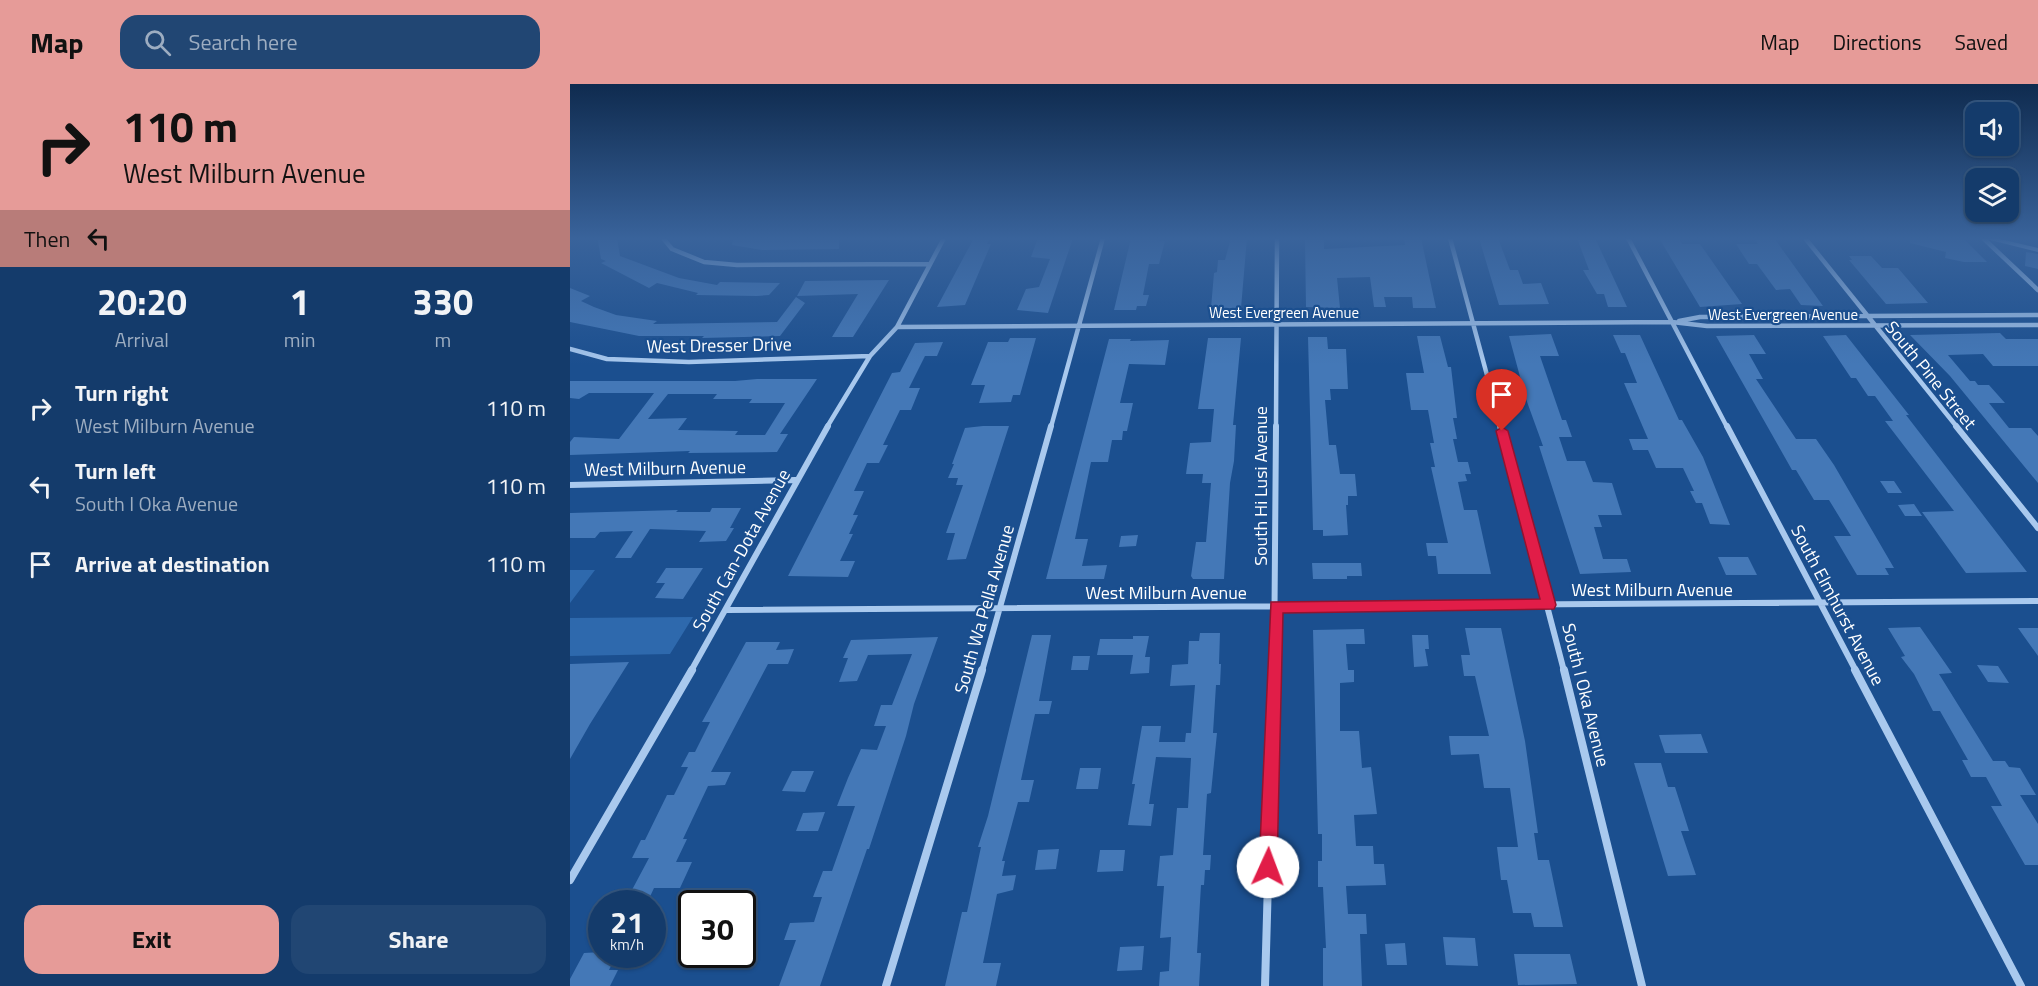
<!DOCTYPE html>
<html lang="en">
<head>
<meta charset="utf-8">
<style>
  body { margin:0; font-family:"Titillium Web",sans-serif; background:#214673; color:#f1f3f6; height:100vh; display:flex; flex-direction:column; font-size:22px; white-space:nowrap }
  * { box-sizing:border-box; margin:0 }
  p { font-size:20px; color:#9dadc1 }
  .icon { flex:none; width:33px; height:33px; fill:none; stroke:currentColor; stroke-width:2; stroke-linecap:round; stroke-linejoin:round }
  .map { position:relative; flex:1; overflow:hidden }
  .drawer { display:flex; flex-direction:column; background:#143b6b; width:570px }
  .drawer>* { flex:none }
  .hud { background:#e69b98; color:#111; overflow:hidden }
  .fabs { position:absolute; left:1395px; top:18px; display:grid; gap:12px }
  .fabs a { display:grid; place-items:center; width:54px; height:54px; border-radius:12px; background:#143b6b; box-shadow:0 2px 4px #0004,0 0 0 2px #33557e; font-size:30px }
  .speed { position:absolute; left:18px; top:806px; display:flex; gap:12px; font-size:30px; font-weight:700; text-align:center }
  .speed>* { display:grid; place-content:center; width:78px; height:78px; border-radius:50%; background:#143b6b; box-shadow:0 2px 4px #0004,0 0 0 2px #33557e; line-height:1 }
  .speed small { font-size:15px; font-weight:400 }
  .speed .limit { border:3px solid #111; border-radius:9px; background:#fff; color:#111 }
  .pin { position:absolute; display:grid; place-items:center; width:51px; height:51px; color:#fff; margin:-62px -26px; border-radius:50% 50% 50% 0; rotate:-45deg; box-shadow:0 0 6px #0007 }
  .pin .icon { rotate:45deg }
  .me { position:absolute; width:66px; margin:-33px; rotate:2deg; stroke-linejoin:round; filter:drop-shadow(0 0 4px #0008) }
  .turn { display:flex; align-items:center; gap:21px; height:126px; padding:0 24px; font-size:27px }
  .turn .icon { width:78px; height:78px; stroke-width:2.5 }
  .turn b { display:block; font-size:42px; line-height:51px }
  .then { display:flex; align-items:center; height:57px; padding:0 24px; background:#0003; gap:12px; font-size:22px }
  .eta { display:flex; justify-content:space-evenly; align-items:center; height:102px; text-align:center }
  .eta b { font-size:36px; font-weight:700; line-height:42px }
  .primary-button { display:flex; gap:12px; margin-top:auto; padding:12px 24px }
  .primary-button a { flex:1; height:69px; border-radius:18px; background:#e69b98; color:#111; font-size:24px; font-weight:700; line-height:69px; text-align:center }
  .primary-button a+a { background:#214673; color:#f1f3f6 }
  ul { padding:0; list-style:none }
  li { display:flex; align-items:center; gap:18px; height:78px; padding:0 24px }
  li div { flex:1 }
  li b { display:block; font-size:22px }
  li em { font-style:normal }
  header { display:flex; align-items:center; gap:36px; box-sizing:border-box; height:84px; padding:0 30px; background:#e69b98; color:#111 }
  header strong { font-size:28px }
  nav { display:flex; gap:33px; margin-inline-start:auto; font-size:21px }
  .search { width:420px; height:54px; background:#214673; display:flex; align-items:center; gap:15px; box-sizing:border-box; padding:0 21px; border-radius:18px; color:#9dadc1; font-size:22px }
  main { display:flex; flex:1; min-height:0 }
  .map>svg:first-child { display:block }
</style>
</head>
<body>
<header>
<strong>Map</strong>
<div class="search"><svg class="icon" aria-label="search" viewBox="0 0 24 24"><circle cx="10" cy="10" r="6"/><path d="M15 15l6 6"/></svg>Search here</div>
<nav><a>Map</a><a>Directions</a><a>Saved</a></nav>
</header>
<main>
<section class="drawer">
<div class="hud">
<div class="turn"><svg class="icon" aria-label="right" viewBox="0 0 24 24"><path d="M7 20v-9h11M14 6l5 5-5 5"/></svg><div><b>110 m</b>West Milburn Avenue</div></div>
<div class="then">Then<svg class="icon" aria-label="left" viewBox="0 0 24 24"><path d="M17 20v-9H6M10 6l-5 5 5 5"/></svg></div>
</div>
<div class="eta">
<div><b>20:20</b><p>Arrival</p></div>
<div><b>1</b><p>min</p></div>
<div><b>330</b><p>m</p></div>
</div>
<ul>
<li><svg class="icon" aria-label="right" viewBox="0 0 24 24"><path d="M7 20v-9h11M14 6l5 5-5 5"/></svg><div><b>Turn right</b><p>West Milburn Avenue</p></div><em>110 m</em></li>
<li><svg class="icon" aria-label="left" viewBox="0 0 24 24"><path d="M17 20v-9H6M10 6l-5 5 5 5"/></svg><div><b>Turn left</b><p>South I Oka Avenue</p></div><em>110 m</em></li>
<li><svg class="icon" aria-label="arrive" viewBox="0 0 24 24"><path d="M6 21V4h12l-3 4 3 4H6"/></svg><div><b>Arrive at destination</b></div><em>110 m</em></li>
</ul>
<div class="primary-button"><a>Exit</a><a>Share</a></div>
</section>
<div class="map">
<svg width="1468" height="902" viewBox="0 0 1468 902">
  <rect width="100%" height="100%" fill="#1b4f8f"/>
  <path fill="#2e69ad" d="M0,486H25L0,519Z
    M123,533L100,570L0,572V534Z"/>
  <path fill="#4478b7" fill-rule="evenodd" d="M31,154H47L50,172L109,194L147,201L150,198L210,199L199,211L187,212L126,211L128,209L87,199L79,204L31,179L36,177L31,175L28,157Z
    M163,154H269V165L192,166L162,161Z
    M404,154H420L417,160H421L395,221L367,223Z
    M468,154H503L478,229L447,226L456,205L469,203L480,175L461,173Z
    M561,154L595,157L589,180H579L573,211H579L576,222H567L566,226H544Z
    M661,154H677L671,224H641L644,189L647,188L648,176H655Z
    M738,154H754V165L835,161L834,154H851L866,224H843L842,213H814L816,223H804L800,193L767,194L770,224L736,223L735,156Z
    M909,154H928L940,186H948L953,200L971,199L979,220L929,221Z
    M1007,154H1025L1057,223H1038L1034,210H1027L1013,186H1019Z
    M1089,154H1109L1112,160H1130L1172,220L1130,223Z
    M1184,154H1204L1253,222L1231,221L1220,205L1206,206L1187,180H1179L1166,160H1188Z
    M1340,154H1393L1417,178H1394L1375,174L1376,168L1340,159Z
    M1456,168L1468,170V185L1455,182Z
    M1279,172H1301L1312,184H1328L1358,219L1316,220L1279,176H1282Z
    M319,196L283,253H262L288,210L227,212L235,197Z
    M0,204L20,212L11,217L24,223L46,231L87,237L83,240L207,238L226,213L235,219L210,252L132,254L134,252H69L0,238Z
    M1430,249L1436,255H1468V282H1423L1413,270L1378,271L1400,297H1405L1408,301H1419L1435,319H1419L1439,344H1461L1468,352V399L1380,292L1340,251Z
    M981,250L989,272H970L992,336H996L1002,353H989L997,377H1015L1023,398L1042,399L1052,431H1028L1032,443H1024L1033,475H1057L1061,488L1010,490L969,362H973L956,315L939,252Z
    M1043,251H1070L1109,336H1112L1133,373L1160,441L1140,440L1132,419H1126L1120,407H1124L1113,384H1086L1078,366H1063L1059,355H1078L1054,299H1067L1055,269H1051Z
    M1184,251L1196,270H1179L1193,295H1186L1226,355H1246L1264,381L1324,484H1315L1319,491H1287L1264,452H1281L1259,416H1244L1226,386H1222L1146,252Z
    M1276,251L1339,331H1336L1457,488L1396,489L1352,428L1384,427L1315,337H1323L1305,312H1298L1286,294H1281L1253,252Z
    M847,252H870L878,283H881L887,334H883L887,355H883L888,378H898L901,390H895L897,397L888,398L894,426H907L921,490H868L866,472H858L856,459H878L861,383H865L860,359H864L858,326H841L836,289H854Z
    M738,253H757L758,265H776L778,305H760L761,316H755L759,361H766L770,390H785L787,412H778V421H776L778,451L753,452V446H743Z
    M440,254H466L450,311H443L441,318L409,319L415,301H401L418,258H438Z
    M638,254H671L663,341H666L664,377L660,399L654,495H623L621,492L626,458H636L641,399H632L633,390H616L620,359L641,358L644,325H628Z
    M539,255H561L560,257L599,256L595,281L559,280L550,319H563L557,347H553L552,356H542L538,378H521L505,455H518L512,482L537,481L534,495H476Z
    M373,258L367,272H355L339,304H350L341,326H330L313,361H318L309,379H297L284,407H294L283,431H288L279,450H283L270,477H285L278,493L218,492L322,289L330,288L345,259Z
    M187,295H247L210,350H218L207,368L118,369L120,367L0,371V358L4,353L49,355L84,309H19L9,315L0,314V297H165ZM98,310H147L143,315H182L179,319H215L195,351H165L168,347L108,346L117,334L78,335Z
    M413,342H439L396,475L377,476L385,449H376L393,401H386L388,394H378L384,380H382L395,344Z
    M1310,397H1324L1332,409H1318Z
    M1344,420L1352,432H1335L1328,421Z
    M142,424H171L160,444H164L156,457L129,458L136,447L80,445L61,474H45L63,447L30,448L25,454H0V429L108,426L106,428H140Z
    M568,451L566,462L549,463L551,452Z
    M1148,473H1178L1187,491H1156Z
    M742,479H791L792,492H777V495H743Z
    M96,484H133L113,515L85,514L95,499H86Z
    M1350,543L1382,589L1369,590L1423,677H1435L1439,683L1450,684L1466,711H1450L1468,740V781H1455L1421,722H1432L1416,693H1401L1392,676H1398L1370,627H1363L1344,590L1331,573L1335,572L1318,544Z
    M895,544H931L955,657L968,749H964L968,776H979L993,843H964L961,829H943L937,796H931L927,763H948L940,704H914L909,670L881,671L879,652H919L905,592H894L891,571H900Z
    M1448,544H1468V572Z
    M794,545L795,560H776L778,586H784V598L770,599V647H789L792,684L801,683L807,730L784,731L786,762H803L804,780H814L816,801L776,802L778,830H796L797,850H790L792,902H753V864H756L753,803H748V777H752V750H748L743,546Z
    M630,549H650L649,580H651L650,601H646L643,649H647L641,709L637,710L633,771H641L640,786H635L634,801H631L627,869H631L629,902H589L590,888L599,887L601,853L590,854L594,802H587L590,772L603,771L607,724H618L621,674L586,673L579,720H584L581,742L558,741L565,700H562L572,642H591L589,658H615L616,649H621L625,601L600,602L602,581L618,580L619,557H629Z
    M462,551H481L469,617H482L479,630H465L451,696H464L459,718H448L432,777H435L432,792L446,791L443,806L427,810L413,879H431L426,902H375L392,828H397L411,763H408L418,732Z
    M842,551H858L859,565H855L858,582L844,583Z
    M563,552H579L575,573H580L579,589L560,590L563,571H527L530,555H563Z
    M368,553L344,620L336,652L299,765H297L250,902H209L226,856H214L220,839L244,838L252,813H243L253,787H262L285,722H267L278,694L291,665L307,666L316,642H304L311,621H322L342,570L298,571L287,597L269,598L278,574H273L281,556Z
    M176,558H210L206,566L224,565L218,580H198L141,688H161L155,701L138,702L113,755H117L106,778H122L110,804H84L77,819H55L79,774H62L71,756H75L97,711H104L118,683H111L119,668H125L140,638H132Z
    M503,572H520L518,586H501Z
    M59,578L20,640L0,675V580Z
    M1407,581L1428,582L1439,599L1418,598Z
    M1131,650L1138,669H1095L1089,651Z
    M1064,679H1091L1098,703H1105L1119,747H1111L1126,791L1098,792Z
    M510,684H531L528,705H506Z
    M222,687H244L235,708L212,707Z
    M255,728L248,747H226L233,729Z
    M489,765L486,785L465,786L468,766Z
    M530,766H555L553,787L527,788Z
    M873,853L905,854L908,882L876,881Z
    M835,859L837,881H817L815,860Z
    M574,862L572,886L547,887L550,863Z
    M32,868L47,870L39,886H48L40,902H0V895L14,869Z
    M944,870H1000L1007,900L948,901Z"/>
  <g fill="none" stroke-linecap="round" stroke-linejoin="round">
    <path stroke="#a9c9ee" stroke-width="4.5" d="M93,154L102,165L134,178L167,181L360,180
      M880,154L931,343
      M1058,154L1157,343
      M1235,154L1387,343
      M1413,154L1468,206
      M1109,237L1130,233L1468,231
      M327,243L1102,238L1137,242L1468,241
      M0,265L37,275L119,278L300,272
      M257,343L300,272L327,243L374,154
      M481,343L533,154
      M706,343L707,154"/>
    <path stroke="#a9c9ee" stroke-width="6" d="M930,342L994,587
      M1157,342L1286,587
      M1386,342L1468,444
      M0,401L226,396
      M157,526L1468,517
      M121,587L258,342
      M412,587L481,342
      M704,587L706,342"/>
    <path stroke="#a9c9ee" stroke-width="8" d="M994,586L1072,902
      M1285,586L1451,902
      M0,796L122,586
      M316,902L412,586
      M695,902L704,586"/>
    <path fill="#a9c9ee" fill-rule="evenodd" d="M1412,154H1426L1468,164V168Z"/>
  </g>
  <linearGradient id="sky" x2="0" y2="1"><stop stop-color="#0f2b4f"/><stop offset="0.55" stop-color="#39639b"/><stop offset="1" stop-color="#39639b" stop-opacity="0"/></linearGradient>
  <rect width="1468" height="281" fill="url(#sky)"/>
  <path fill="#e11d48" stroke="#92132f" stroke-width="1.5" d="M932,343L938,347L986,521L984,525L713,529L707,783L705,790L698,793L692,790L689,783L701,518L970,515L926,347Z"/>
  <g text-anchor="middle" dominant-baseline="central" stroke-width="4.5" stroke-linejoin="round" paint-order="stroke">
    <g font-size="15" fill="#fff" stroke="#1b4f8f">
      <text x="714" y="228">West Evergreen Avenue</text>
      <text x="1213" y="230">West Evergreen Avenue</text>
    </g>
    <g font-size="18" fill="#fff" stroke="#1b4f8f">
      <text transform="translate(149 261) rotate(-1)">West Dresser Drive</text>
      <text transform="translate(1361 291) rotate(51)">South Pine Street</text>
      <text transform="translate(95 384) rotate(-1)">West Milburn Avenue</text>
      <text transform="translate(690 402) rotate(-90)">South Hi Lusi Avenue</text>
      <text transform="translate(171 466) rotate(-61)">South Can-Dota Avenue</text>
      <text x="1082" y="505">West Milburn Avenue</text>
      <text x="596" y="508">West Milburn Avenue</text>
      <text transform="translate(1268 521) rotate(62)">South Elmhurst Avenue</text>
      <text transform="translate(414 525) rotate(-74)">South Wa Pella Avenue</text>
      <text transform="translate(1016 611) rotate(76)">South I Oka Avenue</text>
    </g>
  </g>
</svg>
<div class="fabs">
<a><svg class="icon" aria-label="sound" viewBox="0 0 24 24"><path d="M4 9h4l5-4v14l-5-4H4zM17 9q2 3 0 6"/></svg></a>
<a><svg class="icon" aria-label="layers" viewBox="0 0 24 24"><path d="M12 4l9 5-9 5-9-5zM3 14l9 5 9-5"/></svg></a>
</div>
<div class="speed"><div>21<small>km/h</small></div><div class="limit">30</div></div>
<div class="pin" style="left:932px;top:347px;background:#d93025"><svg class="icon" aria-label="arrive" viewBox="0 0 24 24"><path d="M6 21V4h12l-3 4 3 4H6"/></svg></div>
<svg class="me" style="left:698px;top:783px" viewBox="-20 -20 40 40"><circle r="19" fill="#fff"/><path d="M0-13L10 11 0 6-10 11z" fill="#e11d48"/></svg>
</div>
</main>
</body>
</html>
